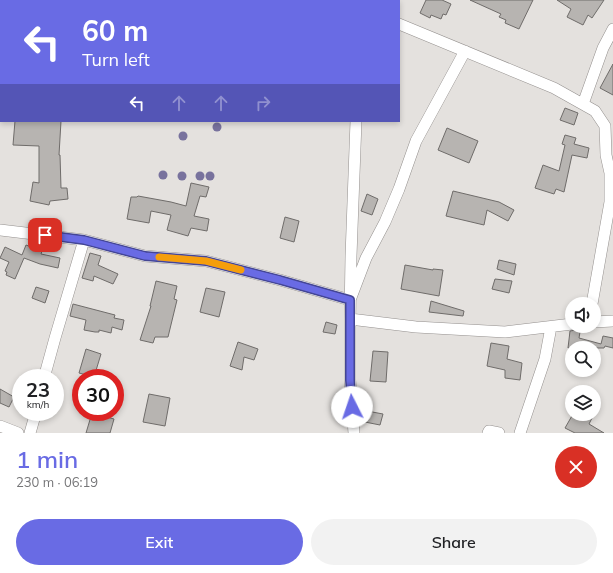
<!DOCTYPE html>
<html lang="en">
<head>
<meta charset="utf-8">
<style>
  body { margin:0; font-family:Mulish,sans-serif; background:#f2f2f2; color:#202124; height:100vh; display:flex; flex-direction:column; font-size:15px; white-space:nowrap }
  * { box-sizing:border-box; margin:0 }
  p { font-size:13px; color:#757577 }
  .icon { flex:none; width:22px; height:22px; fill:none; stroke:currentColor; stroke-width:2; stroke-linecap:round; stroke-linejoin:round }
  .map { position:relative; height:433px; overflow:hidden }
  .sheet { display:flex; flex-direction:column; background:#fff; flex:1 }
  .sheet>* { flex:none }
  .guide { position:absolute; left:0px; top:0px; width:400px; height:122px; box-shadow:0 2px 6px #0003; background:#696be4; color:#fff; overflow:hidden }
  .fabs { position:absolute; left:565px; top:297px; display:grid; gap:8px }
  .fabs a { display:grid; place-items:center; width:36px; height:36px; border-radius:50%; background:#fff; box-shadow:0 2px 6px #0003; font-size:20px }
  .speed { position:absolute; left:12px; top:369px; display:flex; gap:8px; font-size:20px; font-weight:700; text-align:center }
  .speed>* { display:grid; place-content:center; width:52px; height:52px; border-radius:50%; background:#fff; box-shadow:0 2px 6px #0003; line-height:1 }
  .speed small { font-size:10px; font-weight:400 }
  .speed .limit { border:6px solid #d22; background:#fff; color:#111 }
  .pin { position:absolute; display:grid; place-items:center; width:34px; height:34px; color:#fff; margin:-17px; border-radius:8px; box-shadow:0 2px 6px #0006 }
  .me { position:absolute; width:44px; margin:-22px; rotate:356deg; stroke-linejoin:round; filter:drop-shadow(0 0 3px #0008) }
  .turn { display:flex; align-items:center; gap:14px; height:84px; padding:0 16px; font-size:18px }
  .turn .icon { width:52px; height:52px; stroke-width:2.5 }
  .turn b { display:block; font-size:28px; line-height:34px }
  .lanes { display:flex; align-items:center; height:38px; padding:0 16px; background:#0003; justify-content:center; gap:20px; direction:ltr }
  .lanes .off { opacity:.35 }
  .round { display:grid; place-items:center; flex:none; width:42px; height:42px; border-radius:21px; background:#f2f2f2 }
  .headline { display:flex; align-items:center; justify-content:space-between; height:68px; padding:0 16px }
  h1 { font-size:24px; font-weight:600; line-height:30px; color:#696be4 }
  .cta { display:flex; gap:8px; margin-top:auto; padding:8px 16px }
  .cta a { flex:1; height:46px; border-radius:24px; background:#696be4; color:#fff; font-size:16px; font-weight:600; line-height:46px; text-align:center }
  .cta a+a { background:#f2f2f2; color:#202124 }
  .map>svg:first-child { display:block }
</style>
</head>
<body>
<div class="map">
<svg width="613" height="433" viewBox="0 0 613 433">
  <rect width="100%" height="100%" fill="#e4e1de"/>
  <path fill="#b7b4b1" stroke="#6f6c6a" d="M426,0H442L451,4L446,15L443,14L441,19L431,15L430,18L420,13Z
    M470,0H533L519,29L505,23L506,20L499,17L501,14Z
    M557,0H604L592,18L588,15L583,25L567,17L571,9Z
    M613,64V95L600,88Z
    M565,108L578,113L574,125L560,120Z
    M15,121H61L59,155H60L61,188H67L68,199L50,201L49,205L30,201L33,182L39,183V146L13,145Z
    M447,128L478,141L469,163L438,150Z
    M565,135L576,138L574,144L589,148L587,158L572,155L564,192L556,189L554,194L535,188L543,165L559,171L565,145L562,144Z
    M191,183L209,187L206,197L200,196L194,216L209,219L207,231L191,228L188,236L167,230L171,215L151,211L149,223L127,219L131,197H137L138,196L171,202L186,206Z
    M453,191L499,202L514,210L508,221L487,210L484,225L446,216Z
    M367,194L378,199L372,215L361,211Z
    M285,217L299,221L294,242L280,238Z
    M26,245L42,251L41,254L60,258L58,268L40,264L24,258L15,279L6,275L7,272L5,271L9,262L0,258L5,247L22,255Z
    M90,253L101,256L98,265L118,274L113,284L94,276L93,281L82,278Z
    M499,260L516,264L514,275L497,269Z
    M405,265L433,270V269L443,270L439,296L401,289Z
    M495,279L512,281L509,293L492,289Z
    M156,281L177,286L174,299L177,300L168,337H155L153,343L140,340L151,306H150Z
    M36,287L49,291L45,303L32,298Z
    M206,288L225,292L219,317L200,312Z
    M431,301L464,311L463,316L429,312Z
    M73,304L115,315L114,318L124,320L122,330L112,327L111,333L99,330V332H95L84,330L86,320L70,316Z
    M326,322L337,325L335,334L323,332Z
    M579,326H581L579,338L601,344L603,336L613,338V348L605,346L604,348H568L570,331L576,330Z
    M238,342L258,349L254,360L244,357L242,370L230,366Z
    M491,343L509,346L507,359L522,363L520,380L505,378V370L487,366Z
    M86,349L101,354L94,377L79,373Z
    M373,351L388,352L386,382L370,381Z
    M0,389L14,397L9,407L0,403Z
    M149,394L170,398L165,426L143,422Z
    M367,411L383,414L380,425L365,422Z
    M92,413L114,419L110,433H86Z
    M573,414H594L589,424L604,433H575L565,428Z"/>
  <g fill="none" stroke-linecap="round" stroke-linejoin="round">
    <g stroke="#94908e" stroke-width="12">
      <path id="street" d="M351,1V0
        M359,1L362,0
        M399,24L554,88L595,111L605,126L606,155L610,173V202L592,304
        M583,104L603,48L613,29
        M0,230L84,240L145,256L206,261L280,280L350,300L366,258L385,222L399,189L416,141L465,51
        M350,319L416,327L505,332L572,324
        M594,322L613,321
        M44,378L55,338L84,240
        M0,426L18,433
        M30,433L36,412
        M354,433L350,380V319L351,256L356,121
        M488,433L489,431L499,433
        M520,433L545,359L551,327"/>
    </g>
    <use href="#street" stroke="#fff" stroke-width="11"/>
  </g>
  <g fill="#78729d">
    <circle cx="217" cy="127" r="4.5"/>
    <circle cx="183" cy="136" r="4.5"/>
    <circle cx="163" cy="175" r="4.5"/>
    <circle cx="182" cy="176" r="4.5"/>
    <circle cx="200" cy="176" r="4.5"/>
    <circle cx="210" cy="176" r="4.5"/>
  </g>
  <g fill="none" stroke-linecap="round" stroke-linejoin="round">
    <g stroke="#444694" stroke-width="10">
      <path id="route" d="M45,235L84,240L145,256L206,261L280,280L350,300V380L352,407"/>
    </g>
    <use href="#route" stroke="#696be4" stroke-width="7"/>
    <path stroke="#f59e0b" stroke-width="7" d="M159,257L206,261L241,270"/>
  </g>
</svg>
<div class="fabs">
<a><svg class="icon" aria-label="sound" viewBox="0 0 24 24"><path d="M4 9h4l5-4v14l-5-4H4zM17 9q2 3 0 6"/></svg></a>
<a><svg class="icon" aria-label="search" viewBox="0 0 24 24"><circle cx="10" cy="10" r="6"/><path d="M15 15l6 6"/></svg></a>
<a><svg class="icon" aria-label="layers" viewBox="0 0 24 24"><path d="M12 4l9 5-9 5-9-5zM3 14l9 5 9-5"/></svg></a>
</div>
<div class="speed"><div>23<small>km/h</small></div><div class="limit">30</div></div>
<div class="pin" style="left:45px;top:235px;background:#d93025"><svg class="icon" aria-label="arrive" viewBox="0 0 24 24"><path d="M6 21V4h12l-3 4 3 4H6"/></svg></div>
<svg class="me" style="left:352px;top:407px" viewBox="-20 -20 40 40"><circle r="19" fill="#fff"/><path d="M0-13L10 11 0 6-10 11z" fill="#696be4"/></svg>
<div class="guide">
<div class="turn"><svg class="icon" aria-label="left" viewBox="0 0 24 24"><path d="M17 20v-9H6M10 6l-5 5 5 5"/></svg><div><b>60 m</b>Turn left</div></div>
<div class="lanes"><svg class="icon" aria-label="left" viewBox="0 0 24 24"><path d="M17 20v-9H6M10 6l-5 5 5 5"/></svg><svg class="icon off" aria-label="ahead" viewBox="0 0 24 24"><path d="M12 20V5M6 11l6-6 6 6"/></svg><svg class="icon off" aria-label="ahead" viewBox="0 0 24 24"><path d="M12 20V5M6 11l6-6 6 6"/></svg><svg class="icon off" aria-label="right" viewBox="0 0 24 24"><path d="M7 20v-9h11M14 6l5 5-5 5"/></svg></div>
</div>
</div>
<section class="sheet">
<div class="headline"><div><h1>1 min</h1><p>230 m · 06:19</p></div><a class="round" style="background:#d93025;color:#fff"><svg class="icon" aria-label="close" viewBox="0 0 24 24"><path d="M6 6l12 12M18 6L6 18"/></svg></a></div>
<div class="cta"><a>Exit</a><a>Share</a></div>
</section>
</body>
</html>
